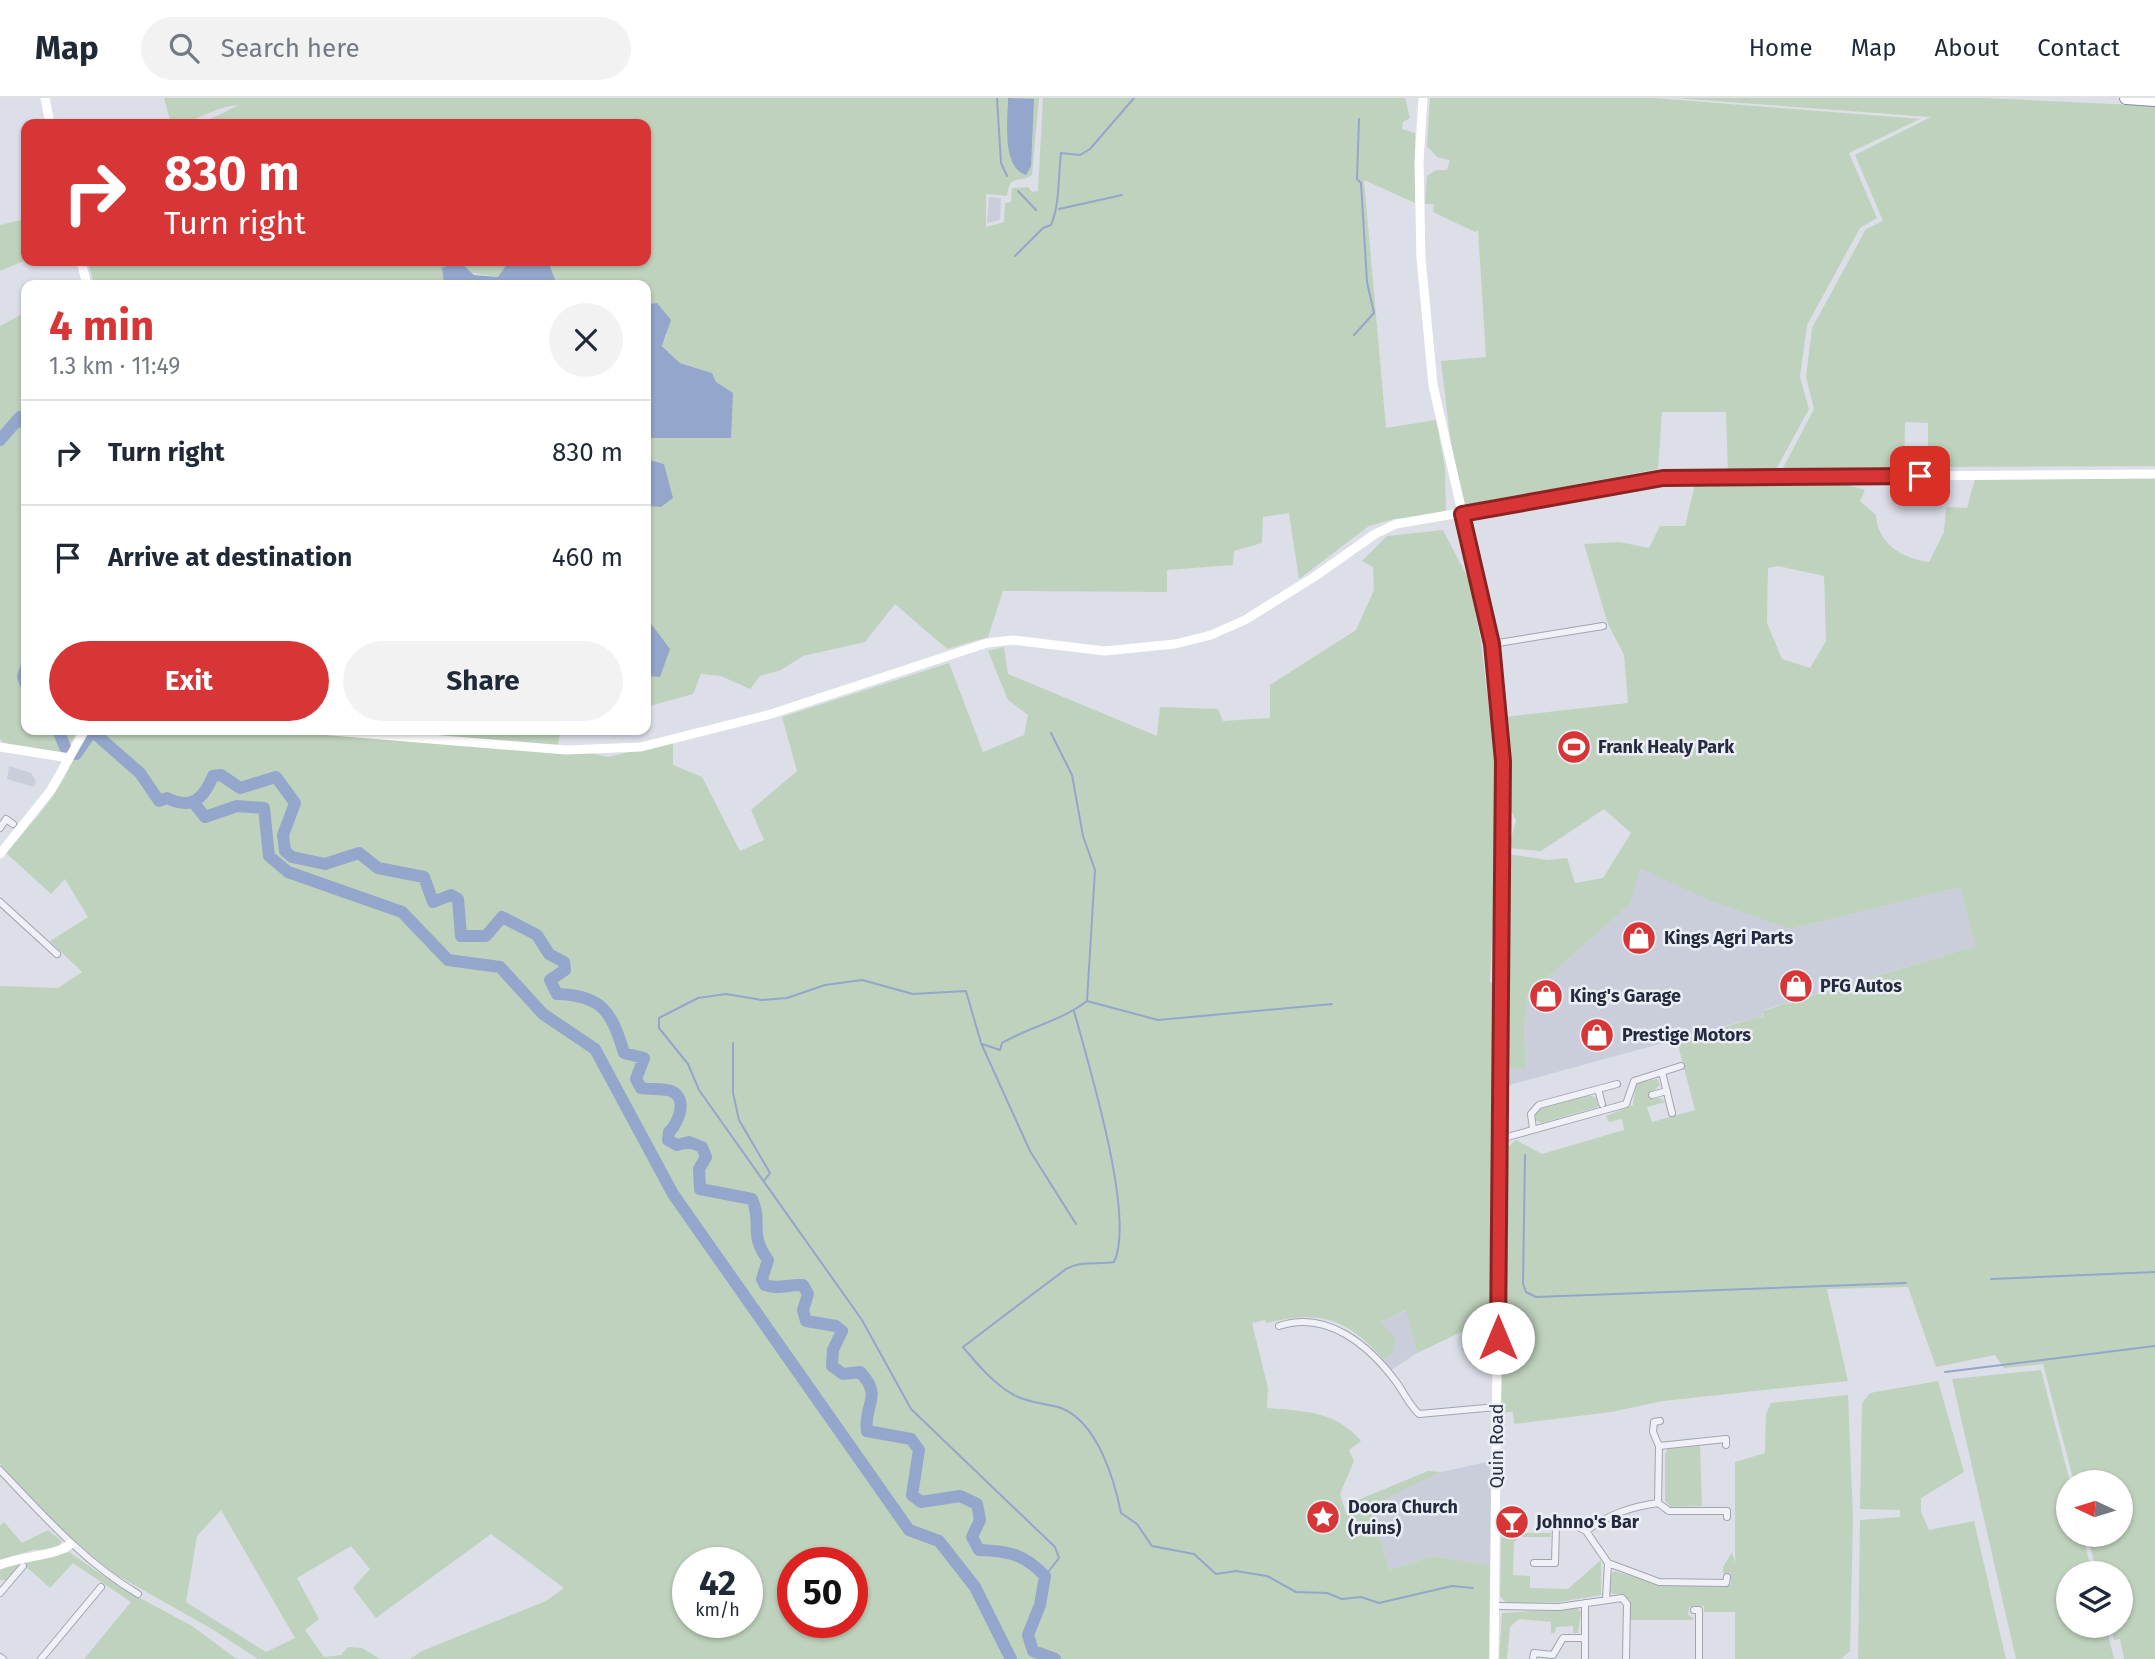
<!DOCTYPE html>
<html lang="en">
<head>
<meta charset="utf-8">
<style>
  body { margin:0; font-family:"Fira Sans",sans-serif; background:#f2f2f3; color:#1f2937; height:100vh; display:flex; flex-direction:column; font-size:26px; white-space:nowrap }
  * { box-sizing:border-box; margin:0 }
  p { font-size:23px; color:#747a83 }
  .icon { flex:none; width:38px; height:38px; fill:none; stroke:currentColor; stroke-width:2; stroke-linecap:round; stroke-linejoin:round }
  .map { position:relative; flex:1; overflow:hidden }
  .details { position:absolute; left:21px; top:182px; width:630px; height:455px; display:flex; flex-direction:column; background:#fff; border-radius:14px; box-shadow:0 2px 5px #0004 }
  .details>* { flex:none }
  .guide { position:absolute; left:21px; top:21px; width:630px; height:147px; border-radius:14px; box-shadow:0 2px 5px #0004; background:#d83636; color:#fff; overflow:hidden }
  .needle { width:46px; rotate:274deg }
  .buttons { position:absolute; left:2056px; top:1372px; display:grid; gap:14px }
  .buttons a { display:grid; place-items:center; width:77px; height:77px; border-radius:50%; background:#fff; box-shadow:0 2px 5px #0004; font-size:35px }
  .speed { position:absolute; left:672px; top:1449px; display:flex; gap:14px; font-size:35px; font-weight:700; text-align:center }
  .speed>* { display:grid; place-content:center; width:91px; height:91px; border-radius:50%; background:#fff; box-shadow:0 2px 5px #0004; line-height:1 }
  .speed small { font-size:18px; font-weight:400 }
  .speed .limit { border:10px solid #d22; background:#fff; color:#111 }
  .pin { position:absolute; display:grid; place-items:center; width:60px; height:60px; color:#fff; margin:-30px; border-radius:14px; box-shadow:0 4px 10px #0006 }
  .me { position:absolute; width:77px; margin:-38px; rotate:0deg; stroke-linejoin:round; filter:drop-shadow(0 0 5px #0008) }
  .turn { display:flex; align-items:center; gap:24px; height:147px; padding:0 28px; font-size:32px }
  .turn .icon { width:91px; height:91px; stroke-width:2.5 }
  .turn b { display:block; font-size:49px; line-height:60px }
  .round { display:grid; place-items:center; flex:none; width:74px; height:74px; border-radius:37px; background:#f2f2f3 }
  .overview { display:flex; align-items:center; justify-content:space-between; height:119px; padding:0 28px }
  h1 { font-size:42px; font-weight:700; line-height:52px; color:#d83636 }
  .button { display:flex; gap:14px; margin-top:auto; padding:14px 28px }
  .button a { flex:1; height:80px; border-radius:42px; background:#d83636; color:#fff; font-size:28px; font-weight:700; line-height:80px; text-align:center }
  .button a+a { background:#f2f2f3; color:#1f2937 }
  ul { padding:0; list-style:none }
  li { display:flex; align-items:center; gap:21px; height:105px; padding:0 28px; border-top:2px solid #e0e1e3 }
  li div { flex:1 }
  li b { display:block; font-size:26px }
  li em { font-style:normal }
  header { display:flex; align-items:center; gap:42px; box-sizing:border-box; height:98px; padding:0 35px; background:#fff; border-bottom:2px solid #e0e1e3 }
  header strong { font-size:33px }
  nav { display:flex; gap:38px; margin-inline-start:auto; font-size:24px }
  .search { width:490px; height:63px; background:#f2f2f3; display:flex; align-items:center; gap:18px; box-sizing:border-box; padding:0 24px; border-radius:38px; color:#747a83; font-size:26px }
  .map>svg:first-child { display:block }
</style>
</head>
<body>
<header>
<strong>Map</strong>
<div class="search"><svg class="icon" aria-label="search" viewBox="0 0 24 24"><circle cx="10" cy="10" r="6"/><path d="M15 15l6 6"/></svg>Search here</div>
<nav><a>Home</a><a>Map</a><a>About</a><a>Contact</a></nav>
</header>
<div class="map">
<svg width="2155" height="1561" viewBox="0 0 2155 1561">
  <rect width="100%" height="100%" fill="#dcdfe8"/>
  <path fill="#caceda" d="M989,99L1001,100L1000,122L987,125Z
    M9,668L31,675L36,683L34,689L7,681Z
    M1639,769L1791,831L1960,789L1975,848L1763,912L1762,918L1506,988V964L1514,972L1526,971L1524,930L1528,897L1631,805Z
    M1407,1212L1417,1255L1390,1273L1384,1262L1392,1255L1380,1224Z
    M1491,1363L1490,1467L1433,1458L1389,1472L1371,1408L1441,1374Z"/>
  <path fill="#bfd2bd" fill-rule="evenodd" d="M164,0H1039L1032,77C1017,87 1011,74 1007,98L986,96V129L1004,124L1005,105L1011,104L1012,90L1028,89L1032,94L1038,93L1043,0H1405L1410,20L1403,24L1402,31L1415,35V105L1364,82L1386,330L1436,322L1445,369L1446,418L1394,421L1369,428L1299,481L1289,415L1263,419L1262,445L1234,453L1233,467L1167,472V494L1003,493L988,539L947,551L895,506L865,544L803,558L781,572L760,578L750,591L721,578L701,576L693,596L646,609V578L660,579L646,519V408L661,409L666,380L664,366L646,361V340L653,339L716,284L712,275L680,265L662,247L667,237L657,205L646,206V187H557L548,163H646V26H200L239,7C214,8 195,26 171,26Z
    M1430,0H1654L1920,21L1849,55L1877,120L1860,130L1807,227L1800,279L1809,311L1774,375L1728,374L1726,314H1662L1658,371L1465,407L1451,347L1441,263L1486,259L1478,132L1475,134L1433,114L1434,106H1425L1427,78L1436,72H1447L1450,62L1437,59L1427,48Z
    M1674,0H1983L2155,8V368L1928,369V325L1905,324L1904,370L1782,372L1814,311L1806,279L1812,230L1866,131L1883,123L1855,57L1931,19Z
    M26,121V162L0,173V127Z
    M88,163H509L498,179L442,170L444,187H94Z
    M26,214V632H78L66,653L60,655L3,646L0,640V228Z
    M2155,380V1561H2124L2120,1541L2114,1542L2111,1528H2121V1475H2097L2087,1437H2121V1384H2074L2043,1266L2004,1270L1995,1257L1936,1269L1908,1189L1827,1191L1848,1283L1663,1303L1611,1314L1514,1326L1513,1314H1501L1508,1049L1516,1042L1542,1056L1624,1032L1622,1021L1609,1024L1606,1018L1633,1007L1636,985L1657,981L1660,987L1651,995L1652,1001L1659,1000L1666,1004L1647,1009L1652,1024L1695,1012L1677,943L1762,918L1764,921L1762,913L1975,848L1960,789L1791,831L1711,803L1640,770L1631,805L1528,897L1524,930L1526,971L1514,972L1506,964L1508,756L1548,762L1567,760L1575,785L1603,780L1631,735L1604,711L1541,753L1508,750L1516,723L1507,703L1505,619L1628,605L1624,557L1608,526L1584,446L1619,444L1649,450L1660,428H1685L1696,383H1834L1865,392L1860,403L1876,417C1878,446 1901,460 1929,464L1944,434L1946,409L1967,410L1975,381ZM1778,468L1824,478L1826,543L1810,570L1782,561L1767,525L1768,470Z
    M1443,432L1469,482L1481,544L1493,645L1497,650V735L1490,884L1495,887L1489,1221L1417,1255L1406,1212L1380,1224L1396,1241L1392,1255L1384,1262C1346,1220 1321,1212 1266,1225L1265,1222L1252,1225L1268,1290L1267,1310C1304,1313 1336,1313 1361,1343L1349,1352L1354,1363L1340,1396L1346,1415L1355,1414L1353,1404L1428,1373L1441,1374L1371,1408L1389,1472L1433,1458L1490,1467L1489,1561H410L422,1553L546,1503L564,1490L491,1436L376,1520L353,1490L370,1471L351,1448L297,1480L319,1521L305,1532L324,1559L341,1557L348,1549L362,1550L380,1561H258L212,1531L97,1466L82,1454L0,1366V888L58,890L82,874L50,843L88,819L65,781L51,796L6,755C26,731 49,708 64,680C73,663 79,648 91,632H560L558,648L608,659L673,644V667L702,679L740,753L764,742L751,712L797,673L782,619L949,565L983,654L1024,637L1028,617L1008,602L988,553L1004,549L1008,576L1157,638L1160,609L1218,611L1223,623L1270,620V587L1356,532L1374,492L1373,469L1362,463L1387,438ZM221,1412L295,1540L266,1554L186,1504L197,1438ZM688,1465H747V1524H688ZM793,1465H852V1524H793Z
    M1589,997L1596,1000L1598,1009L1541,1025L1535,1022L1537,1011Z
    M2041,1272L2070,1384L2068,1437H2083L2092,1475H2068V1528H2106L2114,1561H2016L1952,1281Z
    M1938,1283L1964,1374L1921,1400V1414L1929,1432L1974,1423L2006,1561H1858L1860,1422L1900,1419V1412L1860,1411L1862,1305L1870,1295Z
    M1848,1297L1853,1421L1850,1553L1841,1561H1735V1514H1704V1508L1689,1509L1688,1517L1694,1520L1692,1522H1630V1503L1621,1497L1610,1495V1478L1614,1473L1659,1486L1731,1487V1475H1723V1469L1732,1454L1735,1465V1364L1765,1355L1766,1316L1771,1305Z
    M1700,1348L1702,1408L1671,1409L1665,1403V1355L1668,1351Z
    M4,1424L22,1445L48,1432L62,1443L58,1451L33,1452L0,1462V1428Z
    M1525,1435H1551V1439H1520L1514,1444L1513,1477L1530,1478V1490L1568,1491L1601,1462V1497L1559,1504L1507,1506L1500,1498L1501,1440Z
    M69,1454L118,1488L192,1528L237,1561H84L131,1504L73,1465L50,1490L22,1465L6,1482H0V1470Z
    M1577,1510L1581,1514L1578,1535H1573V1528L1556,1529L1555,1535H1551V1524L1519,1521L1510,1529L1507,1561H1499L1502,1515Z"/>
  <path fill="#94a6cb" d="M1008,0L1034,1L1031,68L1026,77C1001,69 1008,22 1008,0Z
    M459,163L474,177L498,179L509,163H548L557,187H444L442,170Z
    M657,205L671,222L662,248L680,265L712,275L716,284L733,295L731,340H646V206Z
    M646,361L664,366L673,400L661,409L646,408Z
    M646,519L670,551L660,579L646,578Z"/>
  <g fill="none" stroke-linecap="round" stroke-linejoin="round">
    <path stroke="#94a6cb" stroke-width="2" d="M997,0L1001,65L1007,78
      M1018,93L1036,112
      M1059,111L1122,97
      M1015,158L1043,130L1051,127C1060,106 1058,79 1061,55L1080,57L1090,51L1134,0
      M1354,237L1374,215L1367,184L1361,85L1357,81L1359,21
      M1087,903L1158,922L1332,906
      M1074,913C1088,965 1136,1119 1114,1164C1096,1167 1082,1162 1066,1171L963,1249C977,1266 995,1287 1014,1297C1028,1305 1046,1305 1061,1310C1097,1324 1114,1380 1121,1415L1137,1426L1152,1448L1194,1456L1216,1476L1236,1473L1267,1478L1296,1494L1327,1495L1342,1501L1361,1499L1379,1505L1452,1488L1473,1490
      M733,945V995L739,1022L770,1075L764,1083
      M982,946L1000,952L1002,945C1029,929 1061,923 1087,903L1095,772L1083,738L1072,677L1051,635
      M1525,1057L1523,1186L1526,1194L1536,1199L1906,1185
      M1991,1181L2155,1174
      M1945,1274L2155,1248
      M1045,1478L1059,1460L1055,1449L911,1311L862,1222L699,992L688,966L659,930V920L698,900L726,896L762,902L787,900L825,887L862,882L913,896L966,893L981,945L1030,1053L1076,1126"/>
    <path stroke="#94a6cb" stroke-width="12" d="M0,342L20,319L26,327
      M26,570L23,579L26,587
      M58,632L65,649
      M76,656L92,633L140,675L159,703L167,700C191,712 203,702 213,678L221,677L240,690L276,679L295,705L283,737L285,753L292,759L325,766L359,755L378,770L424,779L433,804L451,797L458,801L461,838H486L502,819L537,837L549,856L564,864L565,872L550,882L557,896C603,897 612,915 624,955L644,960L636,981L641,990C650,992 663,990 671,993C689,1000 678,1026 669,1034L668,1042L677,1047L689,1044L702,1049L706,1059L699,1071L700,1091L752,1101C763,1126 748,1135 768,1162L762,1181L765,1187C777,1192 790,1186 803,1187L808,1196L803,1212L806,1223L836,1228L842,1233L833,1252L832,1268L843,1276L860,1274C884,1299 863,1306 867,1333L911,1341L919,1352L912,1397L921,1404L960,1398L977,1406L980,1422L972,1439L979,1452C1009,1453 1024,1456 1045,1478L1040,1507L1028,1537L1033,1553L1055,1561
      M194,705L205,719L237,708L264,710L269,758L288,774L402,814L448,862L500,869L543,916L595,951L673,1096L909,1432L939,1443L975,1489L1011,1561"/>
    <g stroke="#a1a5b2" stroke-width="8">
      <path id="street" d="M1492,546L1603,528
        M0,730L6,721L13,726
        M0,804L57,856
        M1662,974L1672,1015
        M1598,991L1602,1006
        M1652,997L1667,993
        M1533,1031L1531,1016L1539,1007L1617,986
        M1500,1041L1626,1006L1634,983L1681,968
        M1279,1228C1327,1212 1369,1247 1397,1285C1404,1295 1410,1308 1419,1316L1497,1309
        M1660,1323L1654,1324L1653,1334L1659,1348L1658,1405L1669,1413H1727V1419
        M1659,1348L1726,1341V1347
        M0,1372C43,1417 84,1464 138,1496
        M1534,1465H1555L1556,1429L1558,1426H1573L1586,1433
        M1608,1465L1586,1433C1610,1416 1630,1409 1658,1405
        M0,1495L23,1468
        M1606,1501L1608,1465L1659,1484L1726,1485L1727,1479
        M1496,1508L1559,1509L1622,1500L1627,1506L1626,1561
        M1694,1512H1699V1561
        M1585,1540V1561
        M0,1559L3,1561
        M41,1561L101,1489
        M1533,1561L1534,1555L1553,1557L1563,1540H1585V1505"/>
    </g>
    <g stroke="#838a9f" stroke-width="14">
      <path id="highway" d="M2126,0L2155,2"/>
    </g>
    <use href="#street" stroke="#eff1f6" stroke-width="6"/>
    <path stroke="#fff" stroke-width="9" d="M45,0L50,26
      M1423,0L1419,65L1421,160L1433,287L1492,546L1503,663L1494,1561
      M81,163L87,187
      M320,632L566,652L641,649L771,616L987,545L1013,542L1105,553L1175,546L1211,537L1245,522L1314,479L1375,436L1396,426L1663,380L2155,376
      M0,649L69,660
      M0,756L51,692L85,632
      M0,1467C20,1458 58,1458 70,1446"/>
    <use href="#highway" stroke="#fff" stroke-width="12"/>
  </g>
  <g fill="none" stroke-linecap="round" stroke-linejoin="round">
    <g stroke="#8c2323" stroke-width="18">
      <path id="route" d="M1498,1240L1503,663L1492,546L1462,416L1663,380L1920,378"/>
    </g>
    <use href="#route" stroke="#d83636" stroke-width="12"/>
  </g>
  <defs>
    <g id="stadium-disc" transform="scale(1.75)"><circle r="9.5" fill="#d83636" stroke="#eceef5"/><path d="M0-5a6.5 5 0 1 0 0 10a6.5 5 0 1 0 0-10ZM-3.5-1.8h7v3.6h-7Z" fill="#fff"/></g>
    <g id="shop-disc" transform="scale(1.75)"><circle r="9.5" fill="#d83636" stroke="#eceef5"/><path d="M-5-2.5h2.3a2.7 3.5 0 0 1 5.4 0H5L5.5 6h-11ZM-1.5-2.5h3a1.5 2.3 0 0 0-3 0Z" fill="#fff"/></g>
    <g id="sight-disc" transform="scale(1.75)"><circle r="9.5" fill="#d83636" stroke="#eceef5"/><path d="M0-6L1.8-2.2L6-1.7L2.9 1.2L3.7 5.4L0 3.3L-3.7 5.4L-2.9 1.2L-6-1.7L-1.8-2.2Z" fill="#fff"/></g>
    <g id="bar-disc" transform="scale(1.75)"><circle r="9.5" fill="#d83636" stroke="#eceef5"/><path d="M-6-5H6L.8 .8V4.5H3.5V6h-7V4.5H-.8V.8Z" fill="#fff"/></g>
  </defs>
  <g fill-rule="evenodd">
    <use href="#stadium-disc" x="1574" y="649"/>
    <use href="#shop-disc" x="1639" y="840"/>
    <use href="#shop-disc" x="1796" y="888"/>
    <use href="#shop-disc" x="1546" y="898"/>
    <use href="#shop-disc" x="1597" y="937"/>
    <use href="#sight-disc" x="1323" y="1419"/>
    <use href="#bar-disc" x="1512" y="1424"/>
  </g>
  <g text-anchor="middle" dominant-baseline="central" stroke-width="5" stroke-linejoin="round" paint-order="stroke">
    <g font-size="18" font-weight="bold" fill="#252b3f" stroke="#eceef5" text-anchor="start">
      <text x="1598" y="649">Frank Healy Park</text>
      <text x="1664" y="840">Kings Agri Parts</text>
      <text x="1820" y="888">PFG Autos</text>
      <text x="1570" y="898">King's Garage</text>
      <text x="1622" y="937">Prestige Motors</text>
      <text x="1348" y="1409">Doora Church<tspan x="1348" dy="21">(ruins)</tspan></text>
      <text x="1536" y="1424">Johnno's Bar</text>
    </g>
    <g font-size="18" fill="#252b3f" stroke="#eceef5">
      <text transform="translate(1497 1348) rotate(-90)">Quin Road</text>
    </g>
  </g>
</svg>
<div class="buttons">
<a><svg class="needle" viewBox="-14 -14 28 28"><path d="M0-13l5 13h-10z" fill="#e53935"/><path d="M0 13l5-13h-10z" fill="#747a83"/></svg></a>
<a><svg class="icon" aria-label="layers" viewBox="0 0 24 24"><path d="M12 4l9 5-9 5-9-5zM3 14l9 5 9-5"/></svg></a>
</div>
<div class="speed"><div>42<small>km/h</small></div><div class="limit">50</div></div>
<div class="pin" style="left:1920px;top:378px;background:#d93025"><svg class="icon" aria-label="arrive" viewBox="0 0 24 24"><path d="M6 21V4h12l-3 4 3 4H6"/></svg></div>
<svg class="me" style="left:1498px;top:1240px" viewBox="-20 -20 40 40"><circle r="19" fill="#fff"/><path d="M0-13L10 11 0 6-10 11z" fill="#d83636"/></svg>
<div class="guide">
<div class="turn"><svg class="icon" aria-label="right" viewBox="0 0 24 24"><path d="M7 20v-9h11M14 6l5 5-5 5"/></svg><div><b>830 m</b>Turn right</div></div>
</div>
<section class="details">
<div class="overview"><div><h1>4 min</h1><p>1.3 km · 11:49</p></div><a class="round"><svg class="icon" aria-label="close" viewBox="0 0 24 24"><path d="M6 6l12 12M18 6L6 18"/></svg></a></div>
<ul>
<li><svg class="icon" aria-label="right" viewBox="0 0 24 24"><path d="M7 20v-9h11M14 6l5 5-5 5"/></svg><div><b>Turn right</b></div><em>830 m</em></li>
<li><svg class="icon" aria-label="arrive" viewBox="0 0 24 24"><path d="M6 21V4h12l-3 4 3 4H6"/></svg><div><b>Arrive at destination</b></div><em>460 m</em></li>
</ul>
<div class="button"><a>Exit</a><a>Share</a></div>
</section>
</div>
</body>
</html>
